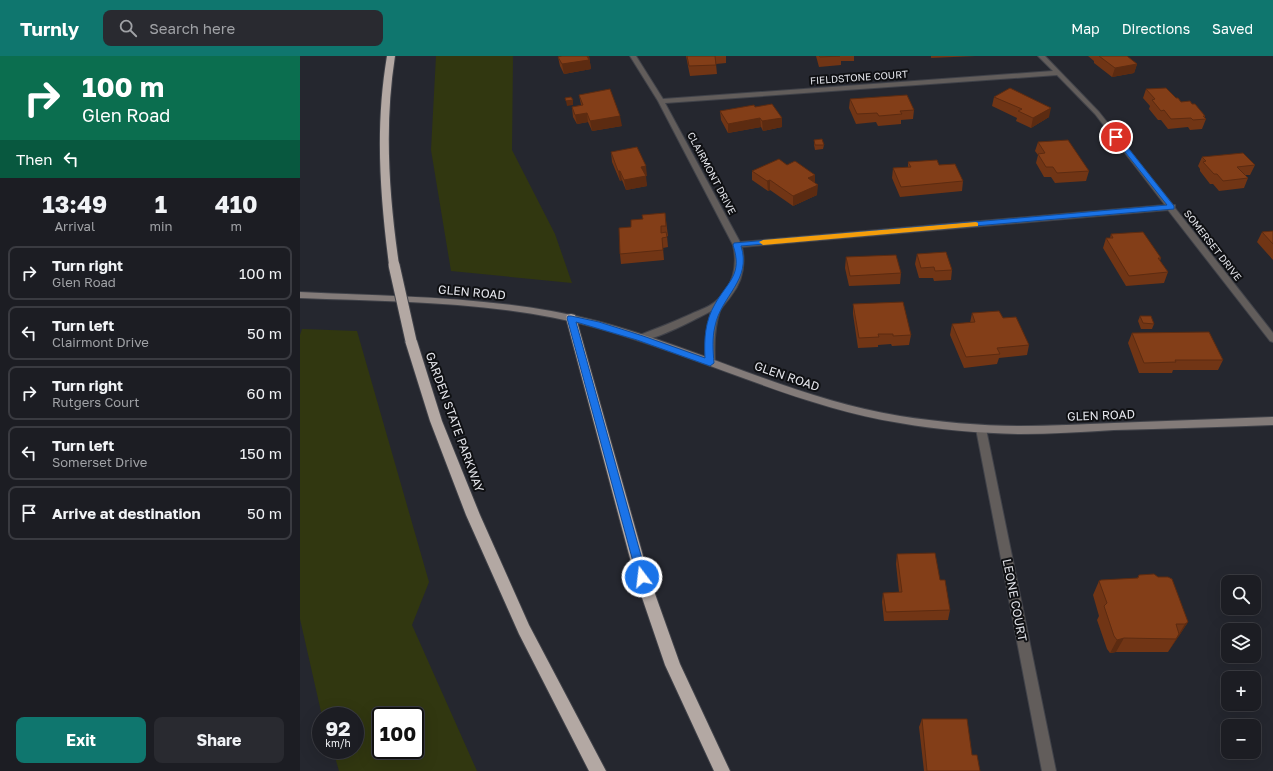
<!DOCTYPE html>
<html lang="en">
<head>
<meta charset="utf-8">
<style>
  body { margin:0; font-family:"Golos Text",sans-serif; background:#292a30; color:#f1f3f6; height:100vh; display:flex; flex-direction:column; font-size:15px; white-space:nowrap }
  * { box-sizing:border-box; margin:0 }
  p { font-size:13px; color:#a0a2a6 }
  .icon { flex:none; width:22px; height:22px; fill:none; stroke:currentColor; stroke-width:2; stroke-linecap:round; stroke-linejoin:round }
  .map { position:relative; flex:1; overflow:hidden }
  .details { display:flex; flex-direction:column; background:#1c1d23; width:300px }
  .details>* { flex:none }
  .guide { background:#0b6e4f; color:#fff; overflow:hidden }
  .controls { position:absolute; left:921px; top:519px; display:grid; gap:8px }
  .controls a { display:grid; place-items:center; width:40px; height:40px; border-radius:8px; background:#1c1d23; box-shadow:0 4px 16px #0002,0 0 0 1px #3a3b41; font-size:20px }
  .speed { position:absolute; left:12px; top:651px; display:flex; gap:8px; font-size:20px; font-weight:700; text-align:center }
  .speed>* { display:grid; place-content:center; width:52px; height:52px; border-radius:50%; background:#1c1d23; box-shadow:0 4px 16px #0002,0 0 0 1px #3a3b41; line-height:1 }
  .speed small { font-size:10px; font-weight:400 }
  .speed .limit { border:2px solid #111; border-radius:6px; background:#fff; color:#111 }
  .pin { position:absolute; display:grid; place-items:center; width:34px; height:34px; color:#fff; margin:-17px; border:2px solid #fff; border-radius:50%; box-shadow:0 1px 4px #0007 }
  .me { position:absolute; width:44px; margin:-22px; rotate:345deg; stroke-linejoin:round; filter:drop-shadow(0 0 3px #0008) }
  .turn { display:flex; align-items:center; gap:14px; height:84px; padding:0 16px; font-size:18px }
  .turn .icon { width:52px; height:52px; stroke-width:2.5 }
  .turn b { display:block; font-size:28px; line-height:34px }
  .then { display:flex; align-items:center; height:38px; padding:0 16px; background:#0003; gap:8px; font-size:15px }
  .eta { display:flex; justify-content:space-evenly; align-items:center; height:68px; text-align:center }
  .eta b { font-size:24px; font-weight:700; line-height:28px }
  .cta { display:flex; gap:8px; margin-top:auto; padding:8px 16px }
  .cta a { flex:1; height:46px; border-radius:8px; background:#0f766e; color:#fff; font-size:16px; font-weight:700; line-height:46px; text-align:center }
  .cta a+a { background:#292a30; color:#f1f3f6 }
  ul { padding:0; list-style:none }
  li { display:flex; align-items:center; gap:12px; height:54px; margin:0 8px 6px; padding:0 8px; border:2px solid #3a3b41; border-radius:8px }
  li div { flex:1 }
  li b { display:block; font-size:15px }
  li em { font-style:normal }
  header { display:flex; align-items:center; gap:24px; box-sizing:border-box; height:56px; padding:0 20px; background:#0f766e; color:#fff }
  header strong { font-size:19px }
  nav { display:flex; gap:22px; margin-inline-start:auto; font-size:14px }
  .search { width:280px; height:36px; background:#292a30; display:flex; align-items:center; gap:10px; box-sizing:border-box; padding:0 14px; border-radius:8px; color:#a0a2a6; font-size:15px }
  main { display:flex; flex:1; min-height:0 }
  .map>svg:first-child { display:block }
</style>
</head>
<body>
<header>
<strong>Turnly</strong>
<div class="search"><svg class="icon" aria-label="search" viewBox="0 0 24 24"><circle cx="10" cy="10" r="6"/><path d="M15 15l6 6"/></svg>Search here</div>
<nav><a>Map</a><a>Directions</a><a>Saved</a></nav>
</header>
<main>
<section class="details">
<div class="guide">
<div class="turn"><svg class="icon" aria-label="right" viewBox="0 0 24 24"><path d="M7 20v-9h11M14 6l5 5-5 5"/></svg><div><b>100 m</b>Glen Road</div></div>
<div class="then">Then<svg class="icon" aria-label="left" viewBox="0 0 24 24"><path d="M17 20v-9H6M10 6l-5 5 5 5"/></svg></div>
</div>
<div class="eta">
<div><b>13:49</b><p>Arrival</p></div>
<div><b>1</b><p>min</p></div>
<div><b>410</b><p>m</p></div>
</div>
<ul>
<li><svg class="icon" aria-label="right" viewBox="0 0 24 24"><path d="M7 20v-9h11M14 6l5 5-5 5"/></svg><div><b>Turn right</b><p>Glen Road</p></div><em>100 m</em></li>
<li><svg class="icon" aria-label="left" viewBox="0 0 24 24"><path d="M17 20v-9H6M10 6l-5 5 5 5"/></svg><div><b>Turn left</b><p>Clairmont Drive</p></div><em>50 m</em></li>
<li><svg class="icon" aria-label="right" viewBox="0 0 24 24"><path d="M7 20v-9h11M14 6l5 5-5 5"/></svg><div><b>Turn right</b><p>Rutgers Court</p></div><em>60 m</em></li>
<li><svg class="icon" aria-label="left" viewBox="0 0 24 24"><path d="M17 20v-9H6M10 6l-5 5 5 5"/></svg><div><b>Turn left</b><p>Somerset Drive</p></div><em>150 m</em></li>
<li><svg class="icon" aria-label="arrive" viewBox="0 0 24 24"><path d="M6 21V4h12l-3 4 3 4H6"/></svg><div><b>Arrive at destination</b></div><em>50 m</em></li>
</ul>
<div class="cta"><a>Exit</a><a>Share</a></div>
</section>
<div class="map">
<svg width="973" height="715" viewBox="0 0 973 715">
  <rect width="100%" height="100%" fill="#25272f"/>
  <path fill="#313710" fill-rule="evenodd" d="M136,0H213L212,94L255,178L272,227L151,215L131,94Z
    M2,273L57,275L129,526L112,569L177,715H39L33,694H55V660H22L0,563V279ZM81,660H115V694H81Z"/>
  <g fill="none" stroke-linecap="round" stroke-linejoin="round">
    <g stroke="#404249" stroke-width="2">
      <path id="minor" d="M330,0H336L363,43L753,15L738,0H745L799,56L873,149H875V152L973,277V286L970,285L868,154L442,191C446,209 442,226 431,240C427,246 423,249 420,255C414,272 414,289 415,307L413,309L410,310L405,307L406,278L411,255C398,262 349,288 337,284L335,282L337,280C355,273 374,266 391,258C399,254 410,251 416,245C433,231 438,210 433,189L358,45ZM757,19L795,58L865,149L440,186L365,47Z
        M681,369L685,370L686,373L756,715H742L676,373L677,370Z"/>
    </g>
    <g stroke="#404249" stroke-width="2">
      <path id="secondary" d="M0,236C99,241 200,240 297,265C399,292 495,343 600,360C639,366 680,370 719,370C751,370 782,368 814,367C867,365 920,363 973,361V369C920,371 867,373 814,374C782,376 751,378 719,378C680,377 639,374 600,367C495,350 399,300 297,272C200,245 99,246 0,242Z"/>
    </g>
    <g stroke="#404249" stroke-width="2">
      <path id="motorway" d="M87,0H95C84,70 89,139 99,209L94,212L89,209C80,138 75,71 87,0Z
        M271,258L275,259L276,262L349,521L380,608L430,715H414L365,609L335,521L266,262L267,259Z
        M111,281L115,282L117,285L142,365L180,459L229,569L306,715H289L219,578L166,459L130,365L105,285L107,282Z"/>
    </g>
    <use href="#minor" fill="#625d5b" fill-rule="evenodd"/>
    <use href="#secondary" fill="#837b79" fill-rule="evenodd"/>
    <use href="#motorway" fill="#b3a8a3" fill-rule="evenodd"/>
    <g stroke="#404249" stroke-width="13" stroke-linecap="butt">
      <path id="motorway-bridge" d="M94,209L111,285"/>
    </g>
    <use href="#motorway-bridge" stroke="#b3a8a3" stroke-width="11"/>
  </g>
  <path fill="#713515" d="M260,0H289L291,13L264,18L260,10L258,1Z
    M386,0H426V7L416,8L417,18L390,20Z
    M516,0H554V5H541V9L519,11Z
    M631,0H676L631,2Z
    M788,0H827L837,8L834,17L812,21L794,7V5Z
    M846,33L876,42L881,46L892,48L905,60V62L906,63L902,73L890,74L888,71L868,73L861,64H858L849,53L850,50L843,42Z
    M279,39L322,70L292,75L288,66L277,68L273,61L272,51L281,49Z
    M694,41L749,61L731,72L716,65L717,62L692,50Z
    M550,43L614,54L613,63L601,64V68L578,70L576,66L556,68L549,52Z
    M455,51L482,71L463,75L461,71L428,77L421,64L420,55Z
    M514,84L524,89L523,93L515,94L514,89Z
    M738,86L789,115L786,125L755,127L751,121H744L736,107L738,99L735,95Z
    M311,96L347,120H345L347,130L326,134L322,124L320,125L312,106Z
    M902,101L955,109L950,119H945L948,122L944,132L919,135L913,128H910L900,115V113L898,110Z
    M608,106L639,109L663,125L662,135L600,141L592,122L593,112L608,111Z
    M487,109L515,119V127L517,139L493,150L470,134L468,135L452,124V115Z
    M365,157L368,180H367L368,191L363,192L364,204L321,208L320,198L343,163Z
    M973,175V204L957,186L962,176Z
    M811,178L861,202L860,205L868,216L864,227L826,230L803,192L806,182H810Z
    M617,198L652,214L651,224L634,225L633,222H619L615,208Z
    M546,201L601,217L600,228L549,230L545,212Z
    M553,248L611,279L609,289L592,290L591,288L578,289V291L558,292L553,258Z
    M672,257L703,262L729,289L727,299L699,302L697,308L664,312L650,279L652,268L670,267Z
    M840,260L854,268L852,273H841L838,265Z
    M832,277L923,304L918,314H873L872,317H839L828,287Z
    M597,498L640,524L650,554L648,564L584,565L582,546L583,537L599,536L596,508Z
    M839,519L888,566L868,596H816L810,597L807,593L797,564L799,560L793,539L799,525L837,522Z
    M622,663L672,699L680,715H624L619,671Z"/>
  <path fill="#5c2b11" d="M286,0H289L291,13L264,18L262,8Z
    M837,8L834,17L812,21L815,12Z
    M273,44V49L267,50L266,45Z
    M751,52L749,61L731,72L733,62Z
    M287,57L288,66L277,68L275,59Z
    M320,60L322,70L292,75L290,65Z
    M460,62L461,71L428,77V68Z
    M482,62V71L463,75L462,65Z
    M346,110L347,120L342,121L341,111Z
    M318,115H320L322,124L320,125Z
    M515,119V129L508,122Z
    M346,120L347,130L326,134L324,124Z
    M470,124V134L468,135L467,125Z
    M518,129L517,139L493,150V140Z
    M888,566L879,580L878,581L868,596L885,568Z
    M824,582L816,596L810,597L817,584Z"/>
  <path fill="#833e18" stroke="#5c2b11" d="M262,0H287L289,4L262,8L258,1Z
    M387,0H415L416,9L389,10Z
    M519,0H540L520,1Z
    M799,0H827L837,8L815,12Z
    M710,32L751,52L733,62L718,55L722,53L694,41Z
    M866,32L876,42H878L881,46L890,45L892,48H895L905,60H903L906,63L893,64L891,62L871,63L864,54L861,55L852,44L855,43L846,33Z
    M310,33L320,60L290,65L287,57L275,59L272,51L283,49L279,39Z
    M607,39L614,54L600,55L602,58L579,60L577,57L557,58L550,43Z
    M271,41L273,44L266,45L265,42Z
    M472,48L482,62L462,65L460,62L428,68L420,55L454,49L455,51Z
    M522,83L524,89H515L514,84Z
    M768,84L789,115L757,117L753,111H746L738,98L745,97L738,86Z
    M337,91L346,110L341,111L346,120L324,124L320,115H318L311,96Z
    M943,97L955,109L937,111L948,122L923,125L917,118H914L903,106L906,105L902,101Z
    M479,103L487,109L495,105L515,119L508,122L518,129L493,140L470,124L467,125L452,115Z
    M637,104L639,109L655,108L663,125L601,131L593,112L611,111L608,106Z
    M365,157L366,170H361V177L366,176L367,181L362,182L363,194L320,198L319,172L331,171V164L343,163L342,159Z
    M973,175V188L962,176Z
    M843,176L861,202H858L868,216L829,220L806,182H813L811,178Z
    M646,196L652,214L635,215L634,211L621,212L617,198Z
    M596,199L601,217L550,220L546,201Z
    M603,246L611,279L593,280V278H578L579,281L559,282L553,248Z
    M699,255L703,262L716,261L729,289L697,292L700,298L666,301L652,268L675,266L672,257Z
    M840,260H851L854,268L843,267Z
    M909,276L923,304H875L876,306L844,307L832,277Z
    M635,497L640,524H645L650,554L586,556L583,537L602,536L597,498Z
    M854,518L858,521H868L872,523L888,566L885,568H876L879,578L876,583L824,582L817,584L814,580L804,550L807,547L799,525L801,524L838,522L839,519Z
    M622,663H667L672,699H677L680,715H627Z"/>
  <path fill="#1a73e8" stroke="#114b97" d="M814,79H818L874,150V153L441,190C452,224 421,240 415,270C412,282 413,295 414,307L410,310L337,284L276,266L347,521L345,524L342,526L338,524L267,262L268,260H271L299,266L343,280L405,302C404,283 405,265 415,248C428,225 443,219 433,189L434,187L867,149L814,82Z"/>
  <path fill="#f59e0b" d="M676,166L678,167V170L463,189L459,186L463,184Z"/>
  <g text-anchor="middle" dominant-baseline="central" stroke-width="4" stroke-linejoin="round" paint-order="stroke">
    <g font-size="10" fill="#e4e5eb" stroke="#0f1013">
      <text transform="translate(559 21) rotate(-4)">FIELDSTONE COURT</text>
      <text transform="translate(412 117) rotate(62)">CLAIRMONT DRIVE</text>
      <text transform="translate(913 189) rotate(52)">SOMERSET DRIVE</text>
    </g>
    <g font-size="12" fill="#e4e5eb" stroke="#0f1013">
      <text transform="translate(172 236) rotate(5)">GLEN ROAD</text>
      <text transform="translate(487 320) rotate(19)">GLEN ROAD</text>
      <text transform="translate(801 359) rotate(-2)">GLEN ROAD</text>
      <text transform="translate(155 366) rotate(70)">GARDEN STATE PARKWAY</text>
      <text transform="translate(715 544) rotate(79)">LEONE COURT</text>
    </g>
  </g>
</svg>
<div class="controls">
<a><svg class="icon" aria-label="search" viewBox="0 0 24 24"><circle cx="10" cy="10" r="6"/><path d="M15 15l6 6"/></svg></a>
<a><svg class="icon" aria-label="layers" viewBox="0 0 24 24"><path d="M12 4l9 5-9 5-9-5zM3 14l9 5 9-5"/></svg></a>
<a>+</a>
<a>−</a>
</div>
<div class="speed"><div>92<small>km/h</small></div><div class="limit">100</div></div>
<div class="pin" style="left:816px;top:81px;background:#d93025"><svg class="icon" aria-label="arrive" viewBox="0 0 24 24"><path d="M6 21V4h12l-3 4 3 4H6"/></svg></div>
<svg class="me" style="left:342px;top:521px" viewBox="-20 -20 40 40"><circle r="17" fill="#1a73e8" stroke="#fff" stroke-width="3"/><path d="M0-11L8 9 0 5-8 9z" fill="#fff"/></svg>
</div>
</main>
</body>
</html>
